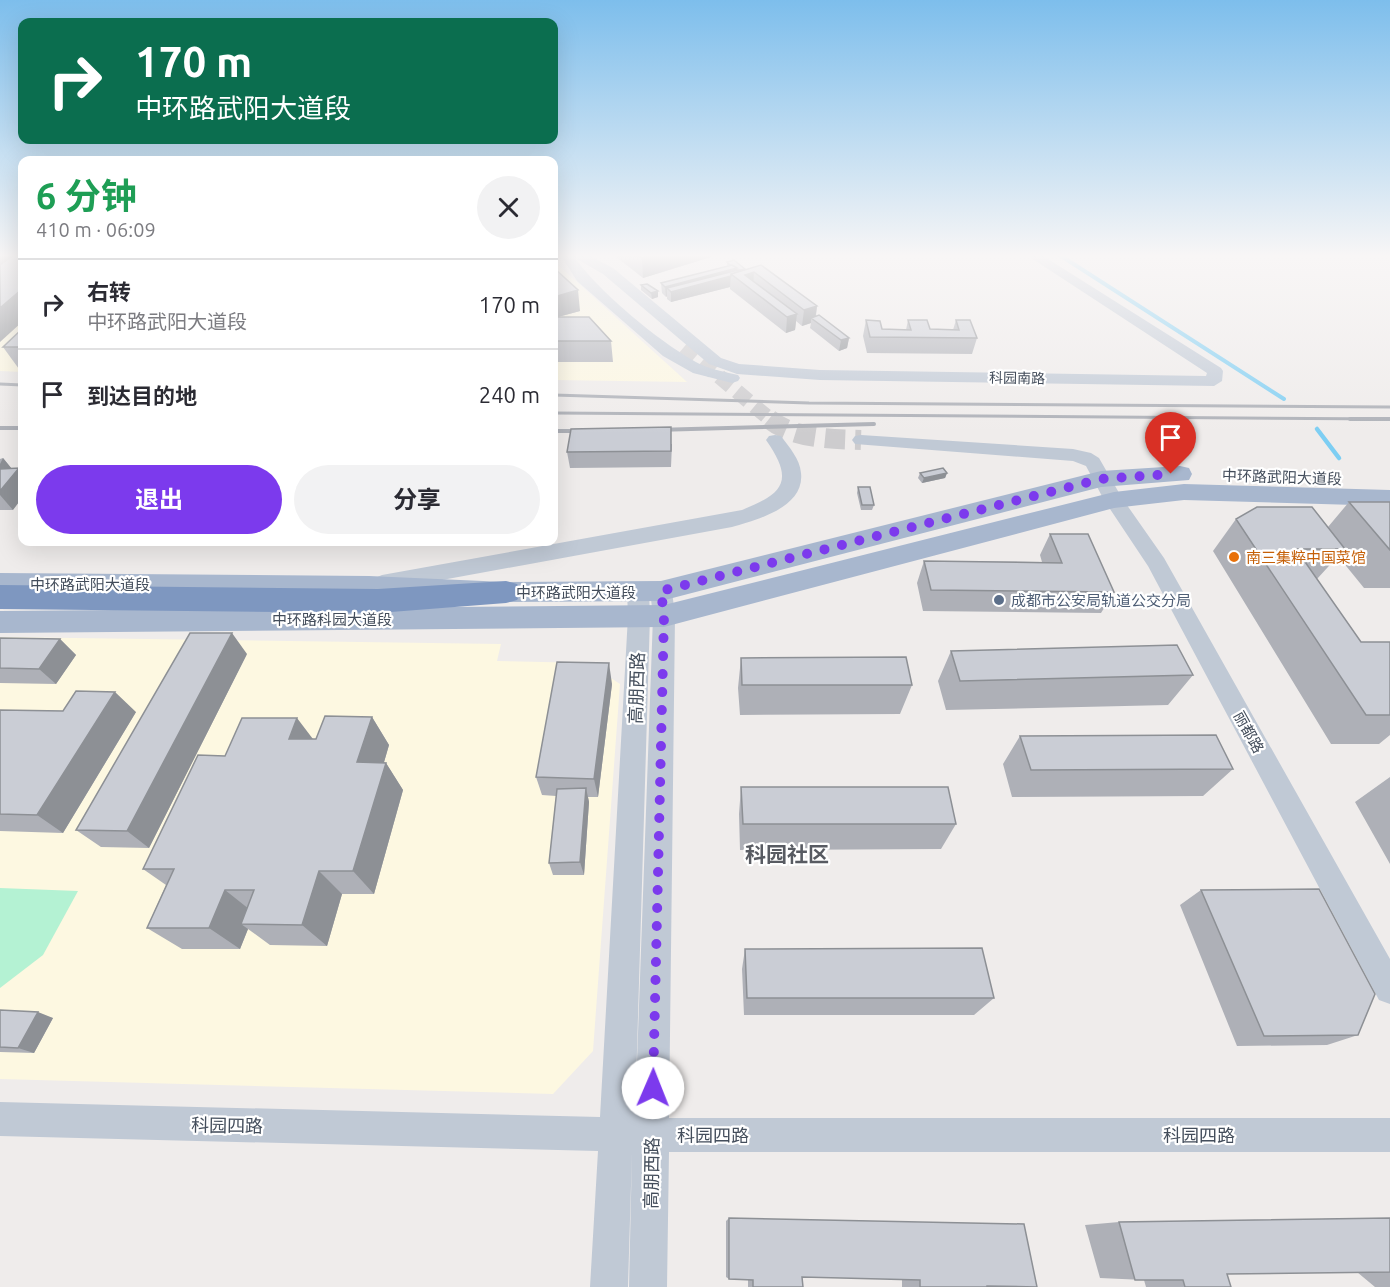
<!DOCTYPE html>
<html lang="zh">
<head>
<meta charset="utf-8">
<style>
  body { margin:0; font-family:Ubuntu,"Noto Sans SC",sans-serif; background:#f2f2f3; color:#2b2b33; height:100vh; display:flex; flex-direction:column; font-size:22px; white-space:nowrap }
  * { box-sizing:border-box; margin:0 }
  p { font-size:20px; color:#7c7c81 }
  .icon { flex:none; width:33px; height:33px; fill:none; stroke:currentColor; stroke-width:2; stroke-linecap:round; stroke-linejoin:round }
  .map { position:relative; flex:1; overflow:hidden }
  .details { position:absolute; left:18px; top:156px; width:540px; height:390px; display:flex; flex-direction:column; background:#fff; border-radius:12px; box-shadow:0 6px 24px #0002 }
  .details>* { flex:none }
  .banner { position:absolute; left:18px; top:18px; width:540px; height:126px; border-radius:12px; box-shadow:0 6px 24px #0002; background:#0b6e4f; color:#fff; overflow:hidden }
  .pin { position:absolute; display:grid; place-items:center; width:51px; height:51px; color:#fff; margin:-62px -26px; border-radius:50% 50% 50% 0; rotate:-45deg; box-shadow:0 0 6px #0007 }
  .pin .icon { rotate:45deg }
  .me { position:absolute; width:66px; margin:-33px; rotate:1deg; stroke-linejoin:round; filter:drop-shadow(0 0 4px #0008) }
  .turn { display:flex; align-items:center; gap:21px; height:126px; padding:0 18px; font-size:27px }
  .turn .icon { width:78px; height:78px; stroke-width:2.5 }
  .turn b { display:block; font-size:42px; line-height:51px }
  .round { display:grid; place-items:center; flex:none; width:63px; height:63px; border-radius:32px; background:#f2f2f3 }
  .head { display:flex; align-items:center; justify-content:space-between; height:102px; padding:0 18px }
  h1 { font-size:36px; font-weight:700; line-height:45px; color:#1e9e55 }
  .cta { display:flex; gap:12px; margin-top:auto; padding:12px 18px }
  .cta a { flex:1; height:69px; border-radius:36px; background:#7c3aed; color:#fff; font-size:24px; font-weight:700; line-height:69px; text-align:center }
  .cta a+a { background:#f2f2f3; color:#2b2b33 }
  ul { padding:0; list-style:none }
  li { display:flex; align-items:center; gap:18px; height:90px; padding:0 18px; border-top:2px solid #e1e1e2 }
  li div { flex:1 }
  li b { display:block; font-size:22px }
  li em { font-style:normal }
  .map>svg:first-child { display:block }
</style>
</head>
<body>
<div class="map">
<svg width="1390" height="1287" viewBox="0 0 1390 1287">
  <rect width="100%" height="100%" fill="#efeceb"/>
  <path fill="#fdf8e1" d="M22,257V372L0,371V275Z
    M554,261L687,382L554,380Z
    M0,637L501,644L497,661L588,663L620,684L593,1051L553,1094L0,1079Z"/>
  <path fill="#b4f2d3" d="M0,888L78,891L43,955L0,988Z"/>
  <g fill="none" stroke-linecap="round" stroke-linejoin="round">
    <path stroke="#7dcef3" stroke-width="4" d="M1058,254L1284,399"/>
    <path stroke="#7dcef3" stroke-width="4.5" d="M1317,429L1339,458"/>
    <path stroke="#cdccce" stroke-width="15" stroke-dasharray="15 8" stroke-linecap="butt" d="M684,347L771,420"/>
    <path stroke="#cdccce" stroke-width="20" stroke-dasharray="20 10" stroke-linecap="butt" d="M769,419C794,439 831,439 861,440"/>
    <path fill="#c0c9d5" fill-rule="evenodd" d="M560,254H586L613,268L721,358L739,364L820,370L1206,376L1207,373L1025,254H1040L1221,368L1223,371L1222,381L1214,386L820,380L737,374L709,364L603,274L575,258C599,292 665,347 702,365C713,370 726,372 738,375L740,378L738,381L732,383L693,373L663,356L577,281Z
      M775,435L781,436C789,447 800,459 801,473C805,507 757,520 732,527L382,591L375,588L371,583L375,578L382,575L742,510C785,493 794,480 766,440L769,436Z
      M861,435L1073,449L1091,453L1099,458L1122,498L1164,558L1390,959V1004L1379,1000L1148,566L1104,500L1086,466L1073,461L855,444L852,440L855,436Z
      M661,583L669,585L672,591L675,616L669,1118H1390V1152H669L667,1287H629L632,1152L628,1287H590L598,1151L0,1136V1102L600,1117L628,616L627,592L630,586L638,584L646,586L649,592L650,616L635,1117L653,616L650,591L653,585Z"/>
    <path fill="#a8b7ce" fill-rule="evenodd" d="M1180,466L1189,468L1192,474L1189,480L1101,487L661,601L506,602L369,596L0,593V573L369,576L506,582L661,581L1101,471Z
      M1184,484L1390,490V506L1184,500L1114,508L664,627L0,633V611L664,605L1114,492Z"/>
    <path fill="#7e97c0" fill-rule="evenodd" d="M506,581L517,584L522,592L517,600L506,603L378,613L0,609V585L378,589Z"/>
    <path stroke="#adb0b7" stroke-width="3" d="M0,384L22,385
      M554,395L809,403L1390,407
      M554,413L1390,419"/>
    <path stroke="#adb0b7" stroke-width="4" d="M1350,419H1390
      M0,428H22
      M655,430L874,424
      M554,431H586"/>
  </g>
  <path fill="#aeb0b7" d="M615,254H715L714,256L643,278L615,256Z
    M727,262L745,270L761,265L817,306L816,316L849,338L847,348L839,351L810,328L811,323L802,326L796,321L795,330L786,333L730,289V287L671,302L667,299V296L666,297L662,293L661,283L727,266Z
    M554,268L580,311L558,317L611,341L613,362H554Z
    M641,285L658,297L652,299L641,290Z
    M866,320L882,329L906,330L908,320L930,329L953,330L956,320L977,338L972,354L867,353L863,336Z
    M22,329V368L19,369L3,347Z
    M672,444L671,467L570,468L567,452Z
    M3,458L11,468L13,510H0V459Z
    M920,473H947L945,478L922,483L918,478Z
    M858,487L874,505L872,510H861L857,493Z
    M1349,502H1390V588H1364L1338,556L1317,579L1361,642H1390V735L1379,744H1331L1213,551L1236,519L1328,527Z
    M1050,534L1114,592L1101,613L923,611L917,583L924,561L1042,562L1040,555Z
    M0,638L60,639L76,655L56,684L0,683Z
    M951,651L1193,675L1168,705L946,710L938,681Z
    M247,654L149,848L101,847L76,830Z
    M741,658L912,685L900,714L740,715L738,688Z
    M612,684L598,797H588L589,802L584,875H553L549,863L556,796L542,795L536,777Z
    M0,710L136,712L63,833L0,831Z
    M372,717L389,745L384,762L386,763L403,790L374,894H342L327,946L270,945L248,929L240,949H182L147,928L166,885L143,869L225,756L316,739Z
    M1020,736L1233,769L1203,796L1012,797L1003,764Z
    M1390,777V864L1355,802Z
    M741,787L956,824L941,849L740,850L739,814Z
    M1201,890L1358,1035L1327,1045L1237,1046L1180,905Z
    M745,949L994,998L974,1015H744L742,969Z
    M0,1010L53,1018L34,1053L0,1052Z
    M729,1218L987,1286V1287H902V1279L802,1277L803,1287H748V1280L729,1279L726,1277V1221Z
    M1390,1218V1287H1375L1357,1272L1227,1274L1231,1287H1146L1144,1280L1100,1278L1085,1225L1119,1222Z"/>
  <path fill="#8d9095" d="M2,254H22L3,268L0,264V255Z
    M656,254H715L714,256L643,278L642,258Z
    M737,268L736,275L731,274L730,287L671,302V292L667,288V296L666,297L665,287Z
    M754,272L753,288L745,275Z
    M22,289V322L0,342V308Z
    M578,290L580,311L554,318V297Z
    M658,291V297L652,299L651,293Z
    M817,306L815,320L811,318V323L802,326L804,310Z
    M797,314L795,330L786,333L787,317Z
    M849,338L847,348L839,351L841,340Z
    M3,458L12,469L0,482V464Z
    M19,468L22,472V498L13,510L0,495V491Z
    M947,473L945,478L922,483L924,478Z
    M232,633L247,654L149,848L127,831Z
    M60,639L76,655L56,684L39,669Z
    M609,663L612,684L598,797L594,779Z
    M115,692L136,712L63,833L37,815Z
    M372,717L389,745L376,790L357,762Z
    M297,718L319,747L289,739Z
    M386,763L403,790L374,894L353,871Z
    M586,788L589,802L584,875L580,862Z
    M319,871L342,894L327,946L302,925Z
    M225,890L254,913L241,924L248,929L240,949L209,928Z
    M38,1012L53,1018L34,1053L18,1048Z"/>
  <path fill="#cacdd5" stroke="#8d9095" stroke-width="1.5" d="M15,254H22V289L0,308V265Z
    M637,254H656L642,258Z
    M734,260L745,269L740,270H736L737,268L732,265H730L727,262Z
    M732,265L737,268L665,287L661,283Z
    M761,265L817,306L804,310L754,272L745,275L797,314L787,317L731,274Z
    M554,268L578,290L554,297Z
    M738,270L740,271L731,274V276L671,292L667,288Z
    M647,284L658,291L651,293L641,285Z
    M819,315L849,338L841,340L811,318Z
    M554,317H589L611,341H554Z
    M866,320L880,321L882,329L911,330L908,320H927L930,329L959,330L956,320H970L977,338L870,337Z
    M22,329V347H3Z
    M671,427V451L567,452L571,429Z
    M19,468L0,491V469Z
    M943,468L947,473L924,478L920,473Z
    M858,487H870L874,505H862Z
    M1349,502H1390V550Z
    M1257,507H1312L1345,549H1296L1361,642H1390V715H1366L1236,519Z
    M1050,534H1088L1114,592L931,590L924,561L1062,563Z
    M190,633H232L127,831L76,830Z
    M0,638L60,639L39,669L0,668Z
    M1177,645L1193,675L960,681L951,651Z
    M906,657L912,685H742L741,658Z
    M557,662L609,663L594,779L536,777Z
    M76,691L115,692L37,815L0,814V710L63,711Z
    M325,716L372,717L357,762L386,763L353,871H319L302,925L241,924L254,890H225L209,928H147L174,869H143L198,755L225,756L242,718H297L289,739H316Z
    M1216,735L1233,769L1031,770L1020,736Z
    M741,787H948L956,824H743Z
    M586,788L580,862L549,863L557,789Z
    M1319,889L1375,994L1358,1035L1264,1036L1201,890Z
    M982,948L994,998H747L745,949Z
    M0,1010L38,1012L18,1048L0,1047Z
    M729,1218L1024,1224L1037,1287L987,1286V1287H920V1280L802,1277L803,1287H753V1280L729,1279Z
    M1390,1218V1272L1227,1274L1231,1287H1185L1183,1280H1135L1119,1222Z"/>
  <linearGradient id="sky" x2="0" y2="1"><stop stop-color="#7dbeec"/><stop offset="0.59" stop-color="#f8f6f6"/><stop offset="1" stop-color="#f8f6f6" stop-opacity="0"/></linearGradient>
  <rect width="1390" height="434" fill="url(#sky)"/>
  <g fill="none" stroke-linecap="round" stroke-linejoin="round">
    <path stroke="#7c3aed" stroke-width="10" stroke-dasharray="0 18" d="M653,1088L664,616L661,591L1101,479L1171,474"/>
  </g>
  <circle fill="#e8710a" stroke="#fff" stroke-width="2" cx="1234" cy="557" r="6"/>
  <circle fill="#5c6f8a" stroke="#fff" stroke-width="2" cx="999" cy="600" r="6"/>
  <g text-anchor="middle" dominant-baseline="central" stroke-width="4.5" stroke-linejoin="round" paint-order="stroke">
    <g font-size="14" fill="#434d5b" stroke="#fff">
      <text transform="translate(1017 378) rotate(1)">科园南路</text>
    </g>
    <g font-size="15" fill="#434d5b" stroke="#fff">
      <text transform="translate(1282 477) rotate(2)">中环路武阳大道段</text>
      <text x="90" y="584">中环路武阳大道段</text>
      <text x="576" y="592">中环路武阳大道段</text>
      <text x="332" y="619">中环路科园大道段</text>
      <text transform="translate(1249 732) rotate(61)">丽都路</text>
    </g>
    <g font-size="15" fill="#c56008" stroke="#fff" text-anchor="start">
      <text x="1246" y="557">南三集粹中国菜馆</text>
    </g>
    <g font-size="15" fill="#4e5e75" stroke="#fff" text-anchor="start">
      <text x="1011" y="600">成都市公安局轨道公交分局</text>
    </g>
    <g font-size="18" fill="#434d5b" stroke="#fff">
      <text transform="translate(636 688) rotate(-88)">高朋西路</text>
      <text transform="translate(227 1125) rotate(1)">科园四路</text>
      <text x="713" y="1135">科园四路</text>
      <text x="1199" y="1135">科园四路</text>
      <text transform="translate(651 1173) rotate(-89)">高朋西路</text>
    </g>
    <g font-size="21" font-weight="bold" fill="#585b62" stroke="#fff">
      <text x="787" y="854">科园社区</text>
    </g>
  </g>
</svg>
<div class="pin" style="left:1171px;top:474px;background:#d93025"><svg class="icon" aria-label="arrive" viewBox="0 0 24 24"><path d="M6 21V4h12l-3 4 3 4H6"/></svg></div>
<svg class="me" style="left:653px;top:1088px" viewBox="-20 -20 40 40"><circle r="19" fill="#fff"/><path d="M0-13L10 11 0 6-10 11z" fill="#7c3aed"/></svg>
<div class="banner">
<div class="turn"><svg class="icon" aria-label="right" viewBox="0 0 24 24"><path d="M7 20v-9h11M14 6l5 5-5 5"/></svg><div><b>170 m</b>中环路武阳大道段</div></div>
</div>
<section class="details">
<div class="head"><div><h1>6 分钟</h1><p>410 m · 06:09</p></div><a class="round"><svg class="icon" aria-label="close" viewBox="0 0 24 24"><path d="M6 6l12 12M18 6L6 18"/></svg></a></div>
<ul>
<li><svg class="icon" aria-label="right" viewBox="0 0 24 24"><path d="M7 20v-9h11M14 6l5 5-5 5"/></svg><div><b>右转</b><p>中环路武阳大道段</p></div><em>170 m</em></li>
<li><svg class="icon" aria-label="arrive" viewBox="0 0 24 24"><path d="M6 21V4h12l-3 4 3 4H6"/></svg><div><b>到达目的地</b></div><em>240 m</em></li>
</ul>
<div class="cta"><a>退出</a><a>分享</a></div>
</section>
</div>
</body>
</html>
